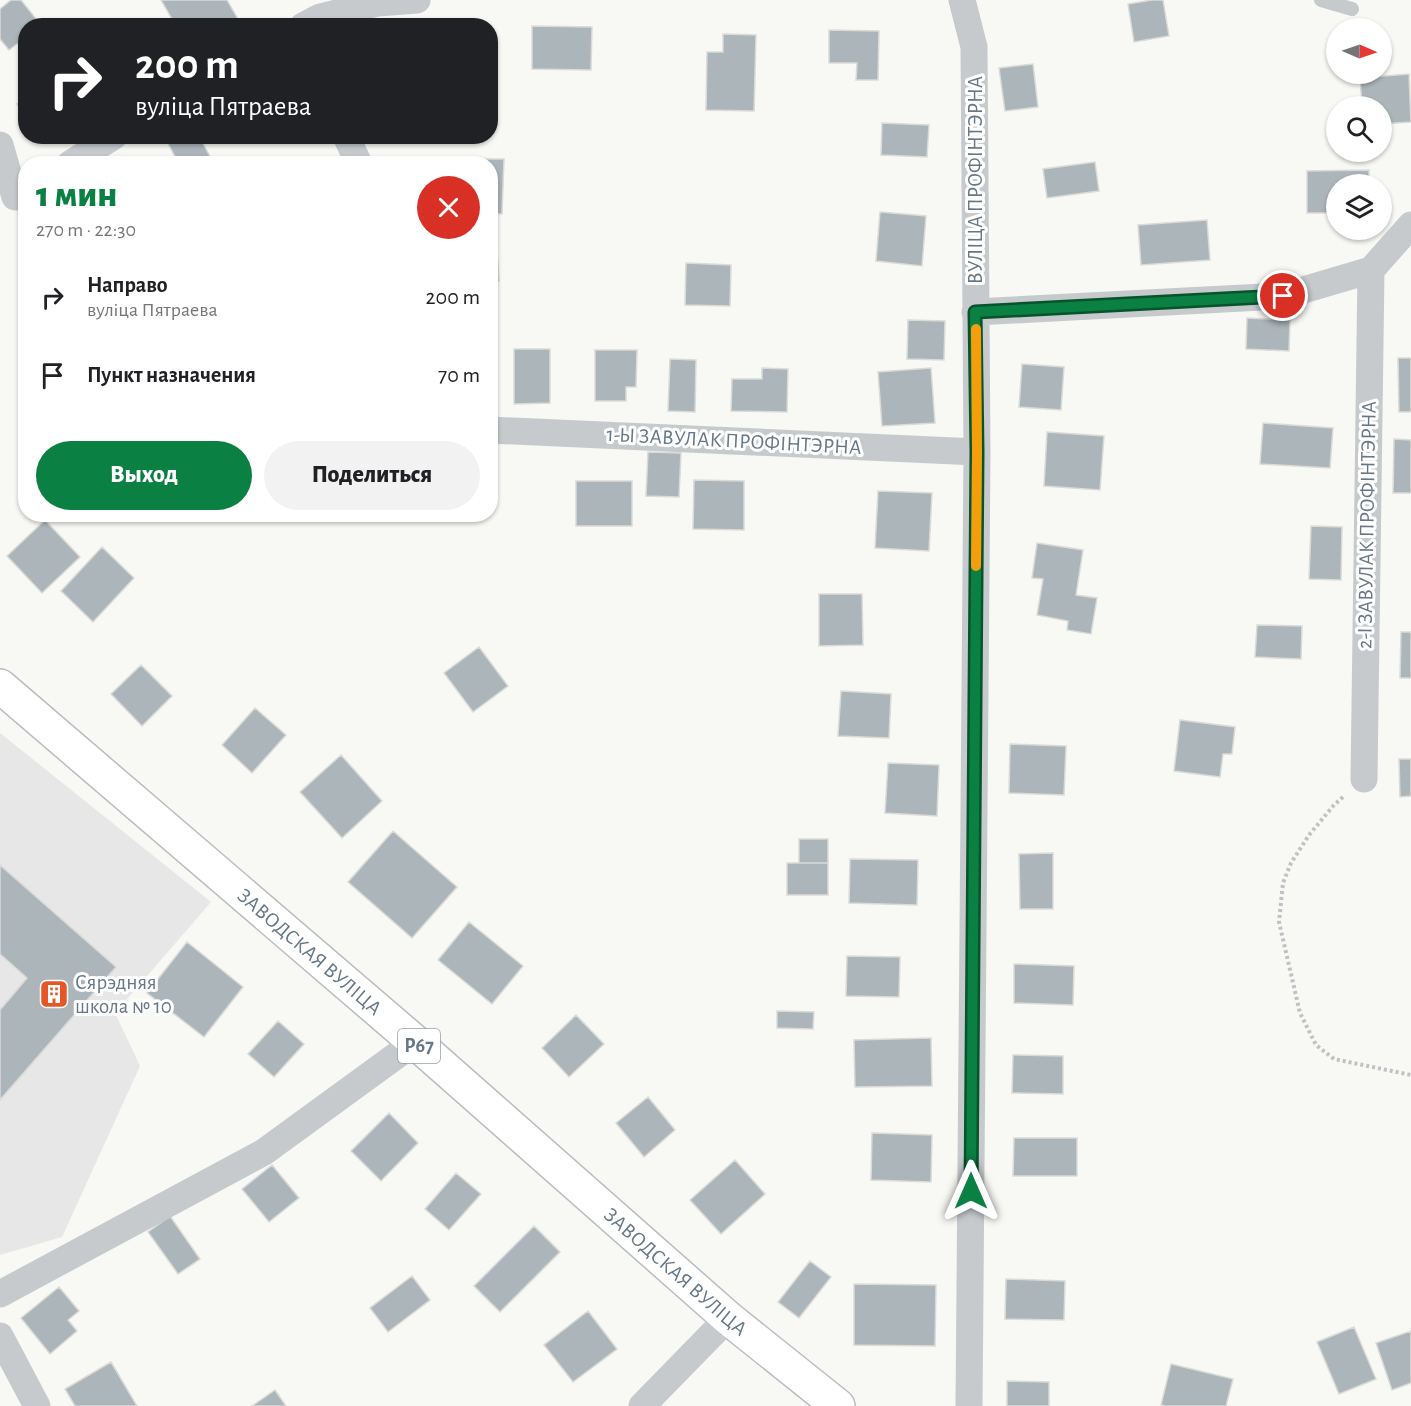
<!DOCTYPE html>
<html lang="ru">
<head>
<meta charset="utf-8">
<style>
  body { margin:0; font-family:"Alegreya Sans",sans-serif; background:#f2f2f2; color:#202124; height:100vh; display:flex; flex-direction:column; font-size:22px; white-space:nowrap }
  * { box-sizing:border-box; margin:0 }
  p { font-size:20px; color:#757577 }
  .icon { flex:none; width:33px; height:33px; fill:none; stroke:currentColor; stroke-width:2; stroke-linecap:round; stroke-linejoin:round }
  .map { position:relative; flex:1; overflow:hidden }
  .panel { position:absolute; left:18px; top:156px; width:480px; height:366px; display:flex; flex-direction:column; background:#fff; border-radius:24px; box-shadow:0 2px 4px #0004 }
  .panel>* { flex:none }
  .hud { position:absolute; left:18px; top:18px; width:480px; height:126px; border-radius:24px; box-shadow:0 2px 4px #0004; background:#202124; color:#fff; overflow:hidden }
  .needle { width:39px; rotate:92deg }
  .tools { position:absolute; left:1326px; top:18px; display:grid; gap:12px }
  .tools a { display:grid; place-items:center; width:66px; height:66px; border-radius:50%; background:#fff; box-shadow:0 2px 4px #0004; font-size:30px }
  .pin { position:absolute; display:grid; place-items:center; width:51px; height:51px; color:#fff; margin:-26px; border:3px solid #fff; border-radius:50%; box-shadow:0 2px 6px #0007 }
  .me { position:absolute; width:66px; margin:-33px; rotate:0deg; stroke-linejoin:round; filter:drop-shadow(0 0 4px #0008) }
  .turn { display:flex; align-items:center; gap:21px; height:126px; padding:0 18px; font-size:27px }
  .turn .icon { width:78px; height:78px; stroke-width:2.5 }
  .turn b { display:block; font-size:42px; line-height:51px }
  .round { display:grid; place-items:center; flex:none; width:63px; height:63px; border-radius:32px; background:#f2f2f2 }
  .overview { display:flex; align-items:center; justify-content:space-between; height:102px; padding:0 18px }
  h1 { font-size:36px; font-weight:800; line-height:45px; color:#0b8043 }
  .action { display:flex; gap:12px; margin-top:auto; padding:12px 18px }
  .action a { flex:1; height:69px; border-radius:36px; background:#0b8043; color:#fff; font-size:24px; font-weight:800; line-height:69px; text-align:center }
  .action a+a { background:#f2f2f2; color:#202124 }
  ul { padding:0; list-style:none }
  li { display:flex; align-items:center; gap:18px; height:78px; padding:0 18px }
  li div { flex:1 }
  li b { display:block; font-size:22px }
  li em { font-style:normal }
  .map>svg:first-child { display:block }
</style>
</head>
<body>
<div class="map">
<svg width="1411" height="1406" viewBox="0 0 1411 1406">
  <rect width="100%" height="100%" fill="#f8f8f5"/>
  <path fill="#e6e7e6" d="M0,733L211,902L115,1013L140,1066L62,1237L0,1255Z"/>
  <path fill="#acb5ba" stroke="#dadad7" stroke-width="1.5" d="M11,0H21L41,25L26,26V37L9,50L0,39V9Z
    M161,0H227L242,26H176Z
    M1152,0H1163L1169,36L1134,42L1128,4Z
    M532,26L592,27L591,70L532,69Z
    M829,30L879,31L878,80H856L857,63H829Z
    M723,34L756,35L754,111L706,110L707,52H723Z
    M1033,64L1038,107L1005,111L999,68Z
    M1409,74L1411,122L1382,124V106H1362L1360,78Z
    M26,98V116L17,104Z
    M882,123L929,125L927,157L881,155Z
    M40,136H52L44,142Z
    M164,136H199L212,160L207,164H179Z
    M470,159H504L502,214L490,213V164H470Z
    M1095,162L1099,191L1047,198L1043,169Z
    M1369,170V184H1336V213H1307V171Z
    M880,212L926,216L922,266L876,261Z
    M1207,220L1210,260L1141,265L1138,225Z
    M490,249H497L499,281L490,282Z
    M686,263L731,265L730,306L685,305Z
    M1247,318L1290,320L1289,351L1246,349Z
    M908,320L945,321L944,360L907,359Z
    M514,349H550V403L514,404Z
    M595,350H637L636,387H626V401H595Z
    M1398,358H1411V412H1399Z
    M670,359L696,360L695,412L668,411Z
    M1022,364L1064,367L1061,410L1019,407Z
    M762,368L788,369L787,412L731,411L732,379H762Z
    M931,368L935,423L882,426L878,372Z
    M1263,423L1333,428L1330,468L1260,464Z
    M1047,432L1104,436L1100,490L1044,486Z
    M1394,439L1411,440V493H1393Z
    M648,452L681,453L679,497L646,496Z
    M694,480L744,481V530L693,529Z
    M576,481H632V526H576Z
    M878,491L932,493L929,551L875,548Z
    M45,520L80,557L42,593L7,556Z
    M1311,526L1342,527L1341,580L1309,579Z
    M1037,543L1083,550L1076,595L1097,598L1091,634L1067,630L1068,621L1037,615L1043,579L1032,578Z
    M102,547L134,578L93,622L61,591Z
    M819,594H862L863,645L819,646Z
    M1257,625L1302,626L1301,659L1255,657Z
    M1401,632H1411V678H1400Z
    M479,647L508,686L473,712L444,673Z
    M141,665L172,696L142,726L111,694Z
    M841,691L891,694L889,738L838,736Z
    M255,708L286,735L252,773L222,745Z
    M1180,720L1235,727L1232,754H1223L1220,777L1174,771Z
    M1010,744L1066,746L1064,795L1009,793Z
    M341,755L382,801L342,838L300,792Z
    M1399,759H1411V796L1400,797Z
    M888,763L939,765L937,816L885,813Z
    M393,831L457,887L412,938L348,882Z
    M799,839H828V863H799Z
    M1053,853V909H1020L1019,854Z
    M850,859L918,860L917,905L849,903Z
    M787,863H828V895H787Z
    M0,865L116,967L0,1100V1010L27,978L0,954Z
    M469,922L523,966L492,1004L438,960Z
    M187,942L243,987L204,1037L147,993Z
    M847,956L900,957L899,997L846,996Z
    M1014,964L1074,966L1073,1005L1014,1003Z
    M777,1011L814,1012L813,1029L777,1028Z
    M576,1015L604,1044L569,1077L542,1048Z
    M278,1021L304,1044L274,1077L248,1054Z
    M931,1038L932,1086L855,1087L854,1040Z
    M1013,1055L1063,1056V1094L1012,1093Z
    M648,1097L675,1130L644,1157L616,1123Z
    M389,1113L418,1143L381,1181L351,1151Z
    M872,1133L932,1135L931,1182L871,1180Z
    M1014,1138H1077V1176H1013Z
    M735,1160L765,1194L721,1234L690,1200Z
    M272,1165L299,1198L269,1222L242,1189Z
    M456,1173L481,1194L449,1230L425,1209Z
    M170,1216L200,1259L178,1274L148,1232Z
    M534,1226L560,1252L500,1312L474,1286Z
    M810,1261L831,1277L799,1318L778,1302Z
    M412,1276L430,1300L388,1332L370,1308Z
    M1006,1279L1065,1281L1064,1320L1005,1319Z
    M854,1284L936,1285L935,1346L854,1345Z
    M59,1287L79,1311L68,1320L77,1331L50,1354L21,1318Z
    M588,1311L617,1349L573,1382L544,1345Z
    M1354,1327L1376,1379L1339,1394L1317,1342Z
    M1411,1331V1383L1392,1390L1376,1343Z
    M111,1362L137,1406H75L65,1389Z
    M1171,1364L1233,1379L1226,1406H1166L1161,1405Z
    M1007,1381L1049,1382V1406H1007Z
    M275,1390L286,1406H252Z"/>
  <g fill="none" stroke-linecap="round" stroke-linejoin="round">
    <g stroke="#b9bdc1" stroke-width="36">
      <g id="primary">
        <path id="s1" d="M0,686L415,1042L728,1318L838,1406"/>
      </g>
    </g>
    <path stroke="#bfc2c4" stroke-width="4" stroke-dasharray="3 3" stroke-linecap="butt" d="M1343,797L1334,805L1309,835L1291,863L1283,883L1279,922L1300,1013L1316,1045L1334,1059L1411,1075"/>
    <path stroke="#c6cacd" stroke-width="14" d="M1321,0L1352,9"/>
    <path stroke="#c6cacd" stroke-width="27" d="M962,0L974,47L977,452L969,1406
      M303,26L320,17L378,3L417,0
      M346,136L359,164
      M0,145L15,197
      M70,164L114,136
      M975,312L1283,296L1371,270L1411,225
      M490,430L977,452
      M1364,779L1371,270
      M0,1294L264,1152L415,1042
      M0,1336L37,1406
      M642,1406L728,1318"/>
    <use href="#primary" stroke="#fff" stroke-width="33"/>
  </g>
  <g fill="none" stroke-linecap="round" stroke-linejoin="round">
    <g stroke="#07532c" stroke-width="15">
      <path id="route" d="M971,1191L977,452L975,312L1283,296"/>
    </g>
    <use href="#route" stroke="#0b8043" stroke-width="10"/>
    <path stroke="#f59e0b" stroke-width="10" d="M976,329L977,452L976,566"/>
  </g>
  <defs>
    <g id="building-square" transform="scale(1.5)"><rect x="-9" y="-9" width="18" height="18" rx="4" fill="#e75626" stroke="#fff"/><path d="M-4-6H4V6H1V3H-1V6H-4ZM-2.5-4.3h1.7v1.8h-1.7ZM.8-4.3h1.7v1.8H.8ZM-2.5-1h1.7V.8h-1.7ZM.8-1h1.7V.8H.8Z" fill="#fff"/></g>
  </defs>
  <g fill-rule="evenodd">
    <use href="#building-square" x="54" y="994"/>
  </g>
  <g text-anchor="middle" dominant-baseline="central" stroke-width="6" stroke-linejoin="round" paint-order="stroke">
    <rect fill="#fff" stroke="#94a0ab" stroke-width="1.5" x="398" y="1029" width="42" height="34" rx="4.5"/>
    <g font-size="20" font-weight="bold" fill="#667887">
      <text x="419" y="1046">Р67</text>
    </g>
    <g font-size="21" fill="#667887" stroke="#fff">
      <text transform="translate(975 180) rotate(-90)">ВУЛІЦА ПРОФІНТЭРНА</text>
      <text transform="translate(734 441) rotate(3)">1-Ы ЗАВУЛАК ПРОФІНТЭРНА</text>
      <text transform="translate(1367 525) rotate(-89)">2-І ЗАВУЛАК ПРОФІНТЭРНА</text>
      <text stroke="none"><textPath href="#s1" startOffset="408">ЗАВОДСКАЯ ВУЛІЦА</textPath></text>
      <text stroke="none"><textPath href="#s1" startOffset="894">ЗАВОДСКАЯ ВУЛІЦА</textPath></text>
    </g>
    <g font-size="21" fill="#667887" stroke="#fff" text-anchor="start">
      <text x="75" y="982">Сярэдняя<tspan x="75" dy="24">школа № 10</tspan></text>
    </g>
  </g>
</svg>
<div class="tools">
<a><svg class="needle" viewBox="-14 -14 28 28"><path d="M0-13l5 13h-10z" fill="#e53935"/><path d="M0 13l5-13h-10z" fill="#757577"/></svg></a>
<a><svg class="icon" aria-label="search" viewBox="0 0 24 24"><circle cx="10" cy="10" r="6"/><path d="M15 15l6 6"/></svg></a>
<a><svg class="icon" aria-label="layers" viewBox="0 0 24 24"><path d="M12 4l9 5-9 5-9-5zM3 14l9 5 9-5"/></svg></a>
</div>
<div class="pin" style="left:1283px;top:296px;background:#d93025"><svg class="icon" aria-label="arrive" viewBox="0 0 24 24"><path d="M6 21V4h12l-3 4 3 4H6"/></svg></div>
<svg class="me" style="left:971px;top:1191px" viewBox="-20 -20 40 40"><path d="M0-17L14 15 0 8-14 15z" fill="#0b8043" stroke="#fff" stroke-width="4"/></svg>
<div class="hud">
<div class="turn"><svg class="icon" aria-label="right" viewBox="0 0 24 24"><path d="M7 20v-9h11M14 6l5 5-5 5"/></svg><div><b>200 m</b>вуліца Пятраева</div></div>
</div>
<section class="panel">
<div class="overview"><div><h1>1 мин</h1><p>270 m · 22:30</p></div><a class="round" style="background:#d93025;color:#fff"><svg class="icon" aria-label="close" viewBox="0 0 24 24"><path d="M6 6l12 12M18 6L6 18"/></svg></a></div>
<ul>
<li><svg class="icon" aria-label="right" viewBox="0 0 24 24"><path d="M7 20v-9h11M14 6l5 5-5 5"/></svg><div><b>Направо</b><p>вуліца Пятраева</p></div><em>200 m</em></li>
<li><svg class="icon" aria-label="arrive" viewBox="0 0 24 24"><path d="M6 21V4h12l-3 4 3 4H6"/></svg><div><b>Пункт назначения</b></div><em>70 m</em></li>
</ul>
<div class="action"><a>Выход</a><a>Поделиться</a></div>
</section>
</div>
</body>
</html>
